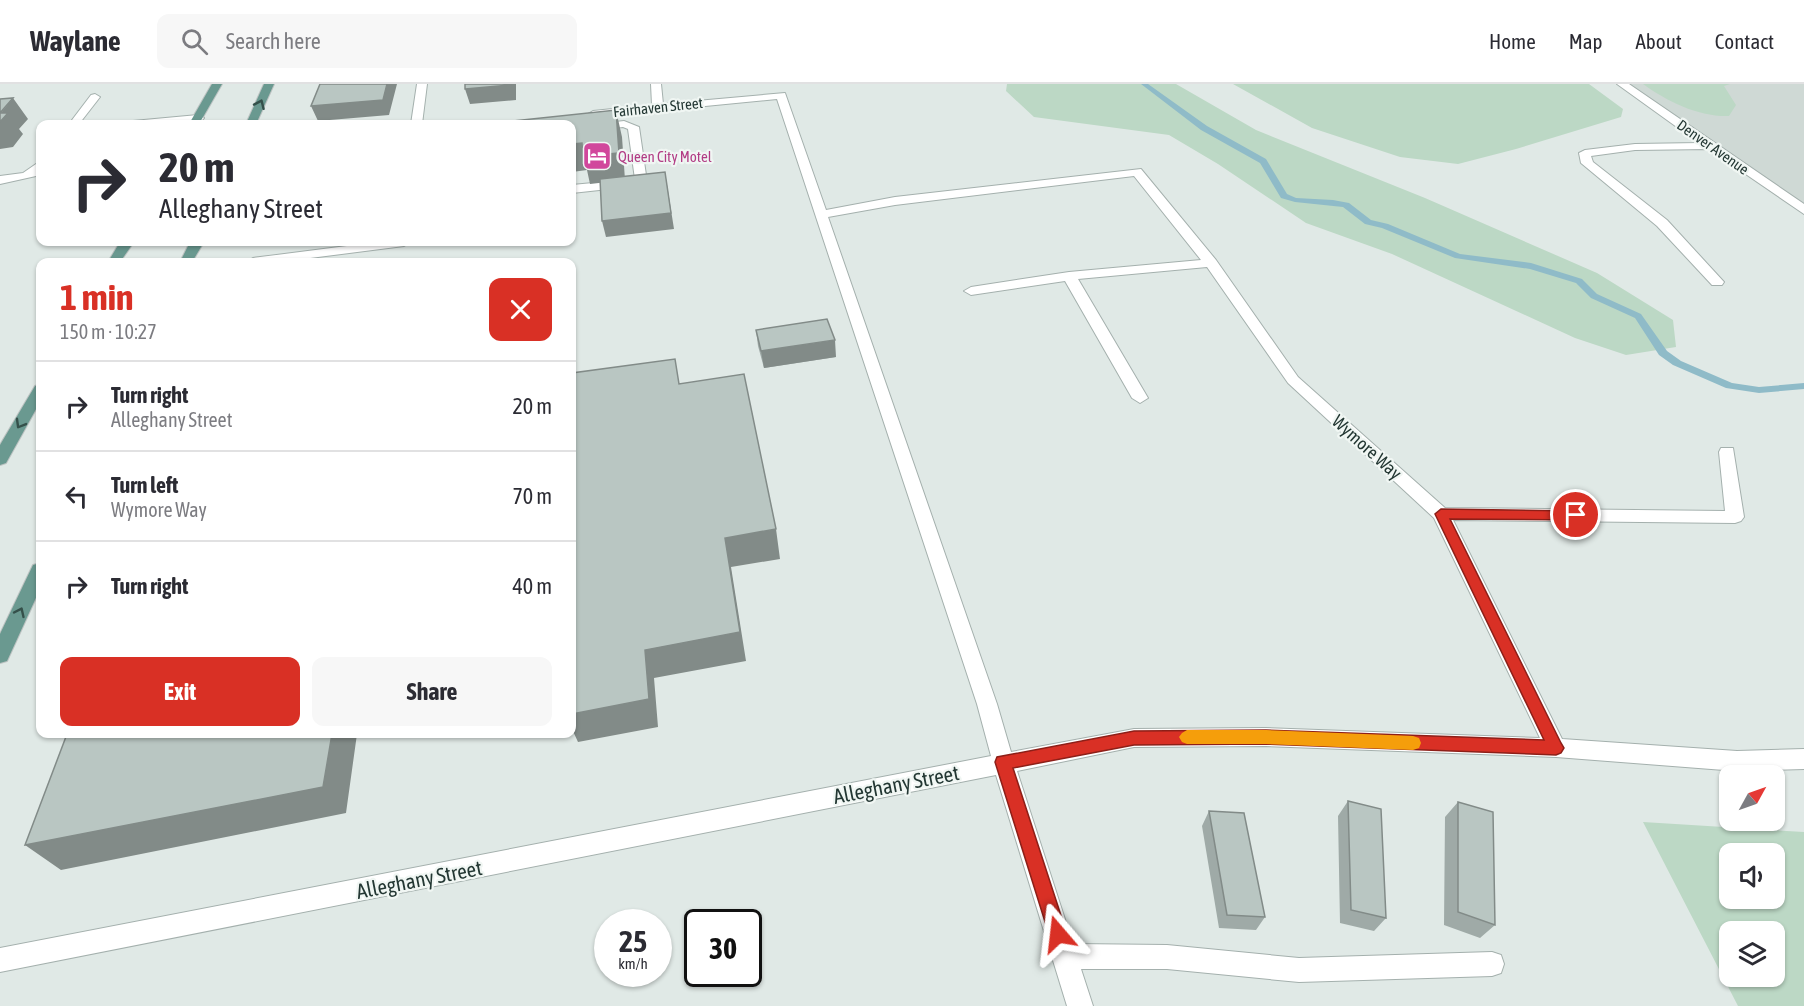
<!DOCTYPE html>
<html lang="en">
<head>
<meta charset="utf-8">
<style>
  body { margin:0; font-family:"Asap Condensed",sans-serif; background:#f7f7f7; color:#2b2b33; height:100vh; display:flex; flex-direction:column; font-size:22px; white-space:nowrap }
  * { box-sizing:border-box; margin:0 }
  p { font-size:20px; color:#7c7c81 }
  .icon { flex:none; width:33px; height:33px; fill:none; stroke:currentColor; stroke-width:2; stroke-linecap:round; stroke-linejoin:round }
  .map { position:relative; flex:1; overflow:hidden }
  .drawer { position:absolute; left:36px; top:174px; width:540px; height:480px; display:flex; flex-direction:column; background:#fff; border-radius:12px; box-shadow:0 2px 4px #0004 }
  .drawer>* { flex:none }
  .top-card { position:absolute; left:36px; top:36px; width:540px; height:126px; border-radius:12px; box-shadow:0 2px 4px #0004; background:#fff; color:#2b2b33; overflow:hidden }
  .needle { width:39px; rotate:50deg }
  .fabs { position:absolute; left:1719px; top:681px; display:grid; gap:12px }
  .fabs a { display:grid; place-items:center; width:66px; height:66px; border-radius:12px; background:#fff; box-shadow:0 2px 4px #0004; font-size:30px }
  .speed { position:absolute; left:594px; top:825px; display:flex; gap:12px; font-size:30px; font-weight:700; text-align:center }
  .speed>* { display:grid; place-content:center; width:78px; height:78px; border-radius:50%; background:#fff; box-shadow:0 2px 4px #0004; line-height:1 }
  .speed small { font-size:15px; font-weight:400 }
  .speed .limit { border:3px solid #111; border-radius:9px; background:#fff; color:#111 }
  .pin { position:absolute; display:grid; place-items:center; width:51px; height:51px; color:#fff; margin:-26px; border:3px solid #fff; border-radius:50%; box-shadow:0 2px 6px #0007 }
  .me { position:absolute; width:66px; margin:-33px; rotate:343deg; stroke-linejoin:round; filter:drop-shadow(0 0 4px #0008) }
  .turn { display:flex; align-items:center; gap:21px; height:126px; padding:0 24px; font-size:27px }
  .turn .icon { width:78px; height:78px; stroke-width:2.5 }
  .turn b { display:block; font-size:42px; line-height:51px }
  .round { display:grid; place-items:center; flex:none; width:63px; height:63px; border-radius:12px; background:#f7f7f7 }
  .overview { display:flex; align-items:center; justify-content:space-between; height:102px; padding:0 24px }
  h1 { font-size:36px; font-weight:700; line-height:45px; color:#d93025 }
  .button { display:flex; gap:12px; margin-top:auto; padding:12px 24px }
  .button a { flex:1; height:69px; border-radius:12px; background:#d93025; color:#fff; font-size:24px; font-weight:700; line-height:69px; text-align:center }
  .button a+a { background:#f7f7f7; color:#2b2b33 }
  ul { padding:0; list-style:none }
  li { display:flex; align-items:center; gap:18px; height:90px; padding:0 24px; border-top:2px solid #e1e1e2 }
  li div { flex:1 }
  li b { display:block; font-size:22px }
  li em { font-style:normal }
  header { display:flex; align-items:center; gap:36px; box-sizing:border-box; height:84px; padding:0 30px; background:#fff; border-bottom:2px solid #e1e1e2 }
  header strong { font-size:28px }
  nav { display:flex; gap:33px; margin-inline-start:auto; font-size:21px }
  .search { width:420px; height:54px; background:#f7f7f7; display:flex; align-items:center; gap:15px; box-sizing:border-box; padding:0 21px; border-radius:12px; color:#7c7c81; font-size:22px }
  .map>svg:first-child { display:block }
</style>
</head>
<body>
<header>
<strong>Waylane</strong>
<div class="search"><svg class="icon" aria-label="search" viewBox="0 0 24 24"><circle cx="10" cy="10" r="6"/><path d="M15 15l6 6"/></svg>Search here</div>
<nav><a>Home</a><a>Map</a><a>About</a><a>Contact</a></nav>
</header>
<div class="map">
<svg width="1804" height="922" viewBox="0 0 1804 922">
  <rect width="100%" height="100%" fill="#e0e9e6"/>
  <path fill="#cfd9d5" d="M1626,0H1804V124Z"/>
  <path fill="#bcd8c5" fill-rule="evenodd" d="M1007,0H1176L1256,46L1425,114L1597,189L1673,236L1676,263L1626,271L1575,254L1392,170L1306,139L1218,80L1169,51L1034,33L1006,7Z
    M1233,0H1589L1623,25L1621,33L1516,65L1458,80L1400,73L1312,44Z
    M1643,0H1730L1724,2L1736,21L1729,32C1699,33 1668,18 1643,0Z
    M1643,738L1804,748V922H1738ZM1730,770H1774V814H1730ZM1730,848H1774V892H1730Z"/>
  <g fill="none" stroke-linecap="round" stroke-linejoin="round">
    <path fill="#8fbbc8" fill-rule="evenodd" d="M1141,0H1148L1207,42L1266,75L1287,110L1296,114L1333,116L1349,119L1371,136L1388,140L1460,170L1531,179L1582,195L1597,210L1641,230L1667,267L1681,277L1732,299L1759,303L1804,299V305L1759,309L1726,304L1673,281L1659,271L1635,234L1591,214L1576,199L1530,185L1455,174L1382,144L1365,140L1343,123L1295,118L1281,114L1260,79L1201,46Z"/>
    <g stroke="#a4b0ad" stroke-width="2">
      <path id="minor" d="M417,0H427L422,40H411Z
        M651,0H661L663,20L785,9L826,126L895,113L1141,85L1216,176L1298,293L1445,424L1725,427L1719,368L1721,364H1733L1744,433L1741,437L1735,439L1453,436L1562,655L1737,667L1804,665V685L1737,687L1556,673L1266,662L1134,663L1017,687L1073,860L1167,861L1299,874L1492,868L1501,871L1504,880L1501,889L1492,892L1299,898L1167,885H1081L1093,922H1067L996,691L0,888V864L991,672L977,620L777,15L593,33L588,30L593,27L652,21ZM1134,92L1201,176L1069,188L971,203L964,207L971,211L1065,197L1132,314L1140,319L1148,314L1078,195L1207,183L1288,299L1434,434L1540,654L1266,644L1134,645L1011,668L997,620L828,133L895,121Z
        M1617,0H1629L1804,120V130L1709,65L1635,66L1591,72L1593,78L1667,136L1724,198L1722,201H1712L1657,142L1581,79L1579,69L1585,66L1635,60L1699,59Z
        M95,10L100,13L79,40H69L91,11Z
        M198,31L204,34L202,36L164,40H127L133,37Z
        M624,37L639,43L647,98L645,101L572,109V101L635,95L628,45L623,43L572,49V43Z
        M36,80H40V89L36,92L0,100V92L23,89Z
        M378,158H411L404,162L279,178H246L253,174Z"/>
    </g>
    <g stroke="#bdc3c2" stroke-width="2">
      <path id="major" d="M212,0H222L199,40H189Z
        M264,0H274L256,40H246Z
        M120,158H134L120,178H108Z
        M190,158H204L192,178H180Z
        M40,300V318L6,379L0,381V361L35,302Z
        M40,479V505L7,577L0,579V550L33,481Z"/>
    </g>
    <use href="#minor" fill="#fff" fill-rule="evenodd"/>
    <use href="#major" fill="#6a9990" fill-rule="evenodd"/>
  </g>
  <path fill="#9faaa7" d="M756,246L836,273L764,284L758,262Z
    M1348,717L1386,834L1374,847L1340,839L1338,732Z
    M1458,718L1495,841L1480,854L1444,841L1445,733Z
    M1209,727L1265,833L1256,846L1219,844L1202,742Z"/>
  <path fill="#828b88" d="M387,0H397L389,31L318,37L311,22Z
    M511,0H516V16L470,20L465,5Z
    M13,14L28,35L19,45L23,50L13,63L0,65V30Z
    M616,26L622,53L625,96L590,100L587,86L572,88V60Z
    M665,88L674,145L606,153L602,137Z
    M835,256L836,273L764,284L761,267Z
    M776,445L780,475L731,483L746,577L654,594L658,643L578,658L572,645V630L645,566L725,454Z
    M332,650H357L346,729L61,786L25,761Z"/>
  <path fill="#b9c6c2" stroke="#828b88" stroke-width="1.5" d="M320,0H387L383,16L311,22Z
    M465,0H511V1L465,5Z
    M13,14L0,29V15Z
    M616,26L619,69L583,72L582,59L572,60V40H485Z
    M0,29H8L0,38Z
    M665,88L671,129L602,137L600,95Z
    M827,235L835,256L761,267L756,246Z
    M675,275L679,300L744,290L776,445L725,454L740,548L645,566L649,615L572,630V289Z
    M67,650H332L323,703L25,761Z
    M1348,717L1381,725L1386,834L1351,826Z
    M1458,718L1493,728L1495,841L1458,828Z
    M1209,727L1244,729L1265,833L1227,831Z"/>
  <defs><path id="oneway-chevron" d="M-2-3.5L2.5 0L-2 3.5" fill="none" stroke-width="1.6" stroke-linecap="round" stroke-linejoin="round" transform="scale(1.5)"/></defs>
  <g stroke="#35504a">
    <use href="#oneway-chevron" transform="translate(260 20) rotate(-66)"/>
    <use href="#oneway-chevron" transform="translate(20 340) rotate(120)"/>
    <use href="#oneway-chevron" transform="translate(20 528) rotate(-65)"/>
  </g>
  <path fill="#d93025" stroke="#8d1f18" stroke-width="1.5" d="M1441,425L1576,427L1583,431L1576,436L1450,435L1561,659L1564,664L1561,669L1556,671L1266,660L1134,661L1013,684L1067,850L1064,857L1058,859L1051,857L995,678L997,673L1134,647L1266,646L1544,656L1435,430Z"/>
  <path fill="#f59e0b" d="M1187,646H1266L1413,652L1419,654L1421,659L1419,664L1413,666L1266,660H1187L1182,658L1179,653L1182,649Z"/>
  <defs>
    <g id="hotel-square" transform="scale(1.5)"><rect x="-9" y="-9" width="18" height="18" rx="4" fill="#d1479c" stroke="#f0f6f3"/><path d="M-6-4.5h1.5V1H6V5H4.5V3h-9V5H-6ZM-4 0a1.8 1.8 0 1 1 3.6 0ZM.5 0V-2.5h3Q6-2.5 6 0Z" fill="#fff"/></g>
  </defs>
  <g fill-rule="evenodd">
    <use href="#hotel-square" x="597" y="72"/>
  </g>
  <g text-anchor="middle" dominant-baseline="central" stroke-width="4.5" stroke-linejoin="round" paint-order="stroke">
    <g font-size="15" fill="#233733" stroke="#f0f6f3">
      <text transform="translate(658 23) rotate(-6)">Fairhaven Street</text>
      <text transform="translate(1713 63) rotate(35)">Denver Avenue</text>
    </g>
    <g font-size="15" fill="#b23c85" stroke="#f0f6f3" text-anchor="start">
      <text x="618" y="72">Queen City Motel</text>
    </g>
    <g font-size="18" fill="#233733" stroke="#f0f6f3">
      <text transform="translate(1367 363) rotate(42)">Wymore Way</text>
    </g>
    <g font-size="21" fill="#233733" stroke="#f0f6f3">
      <text transform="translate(896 700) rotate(-11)">Alleghany Street</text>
      <text transform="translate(419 795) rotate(-11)">Alleghany Street</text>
    </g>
  </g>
</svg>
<div class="fabs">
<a><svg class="needle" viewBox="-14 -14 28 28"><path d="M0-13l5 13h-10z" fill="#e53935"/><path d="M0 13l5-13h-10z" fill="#7c7c81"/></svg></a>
<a><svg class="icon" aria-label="sound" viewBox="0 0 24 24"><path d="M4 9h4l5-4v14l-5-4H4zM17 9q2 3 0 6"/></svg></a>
<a><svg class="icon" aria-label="layers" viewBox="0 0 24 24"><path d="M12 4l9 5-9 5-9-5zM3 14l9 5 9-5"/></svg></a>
</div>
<div class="speed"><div>25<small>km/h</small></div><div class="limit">30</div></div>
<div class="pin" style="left:1576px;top:431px;background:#d93025"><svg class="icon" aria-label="arrive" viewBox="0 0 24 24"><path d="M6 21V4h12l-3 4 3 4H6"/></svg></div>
<svg class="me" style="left:1058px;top:850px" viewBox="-20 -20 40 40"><path d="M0-17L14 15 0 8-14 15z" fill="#d93025" stroke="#fff" stroke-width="4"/></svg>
<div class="top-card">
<div class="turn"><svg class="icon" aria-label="right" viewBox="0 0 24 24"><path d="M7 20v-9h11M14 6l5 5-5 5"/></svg><div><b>20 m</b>Alleghany Street</div></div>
</div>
<section class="drawer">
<div class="overview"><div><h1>1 min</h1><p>150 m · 10:27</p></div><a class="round" style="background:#d93025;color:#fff"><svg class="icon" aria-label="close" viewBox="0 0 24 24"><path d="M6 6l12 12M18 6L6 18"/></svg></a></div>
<ul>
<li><svg class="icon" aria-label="right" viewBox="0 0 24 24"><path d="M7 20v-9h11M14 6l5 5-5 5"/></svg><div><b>Turn right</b><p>Alleghany Street</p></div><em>20 m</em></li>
<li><svg class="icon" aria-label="left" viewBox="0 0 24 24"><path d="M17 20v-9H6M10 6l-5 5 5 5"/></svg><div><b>Turn left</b><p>Wymore Way</p></div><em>70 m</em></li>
<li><svg class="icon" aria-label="right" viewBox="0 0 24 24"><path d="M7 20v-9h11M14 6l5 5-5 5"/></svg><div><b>Turn right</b></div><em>40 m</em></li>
</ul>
<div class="button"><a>Exit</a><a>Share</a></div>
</section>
</div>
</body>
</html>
